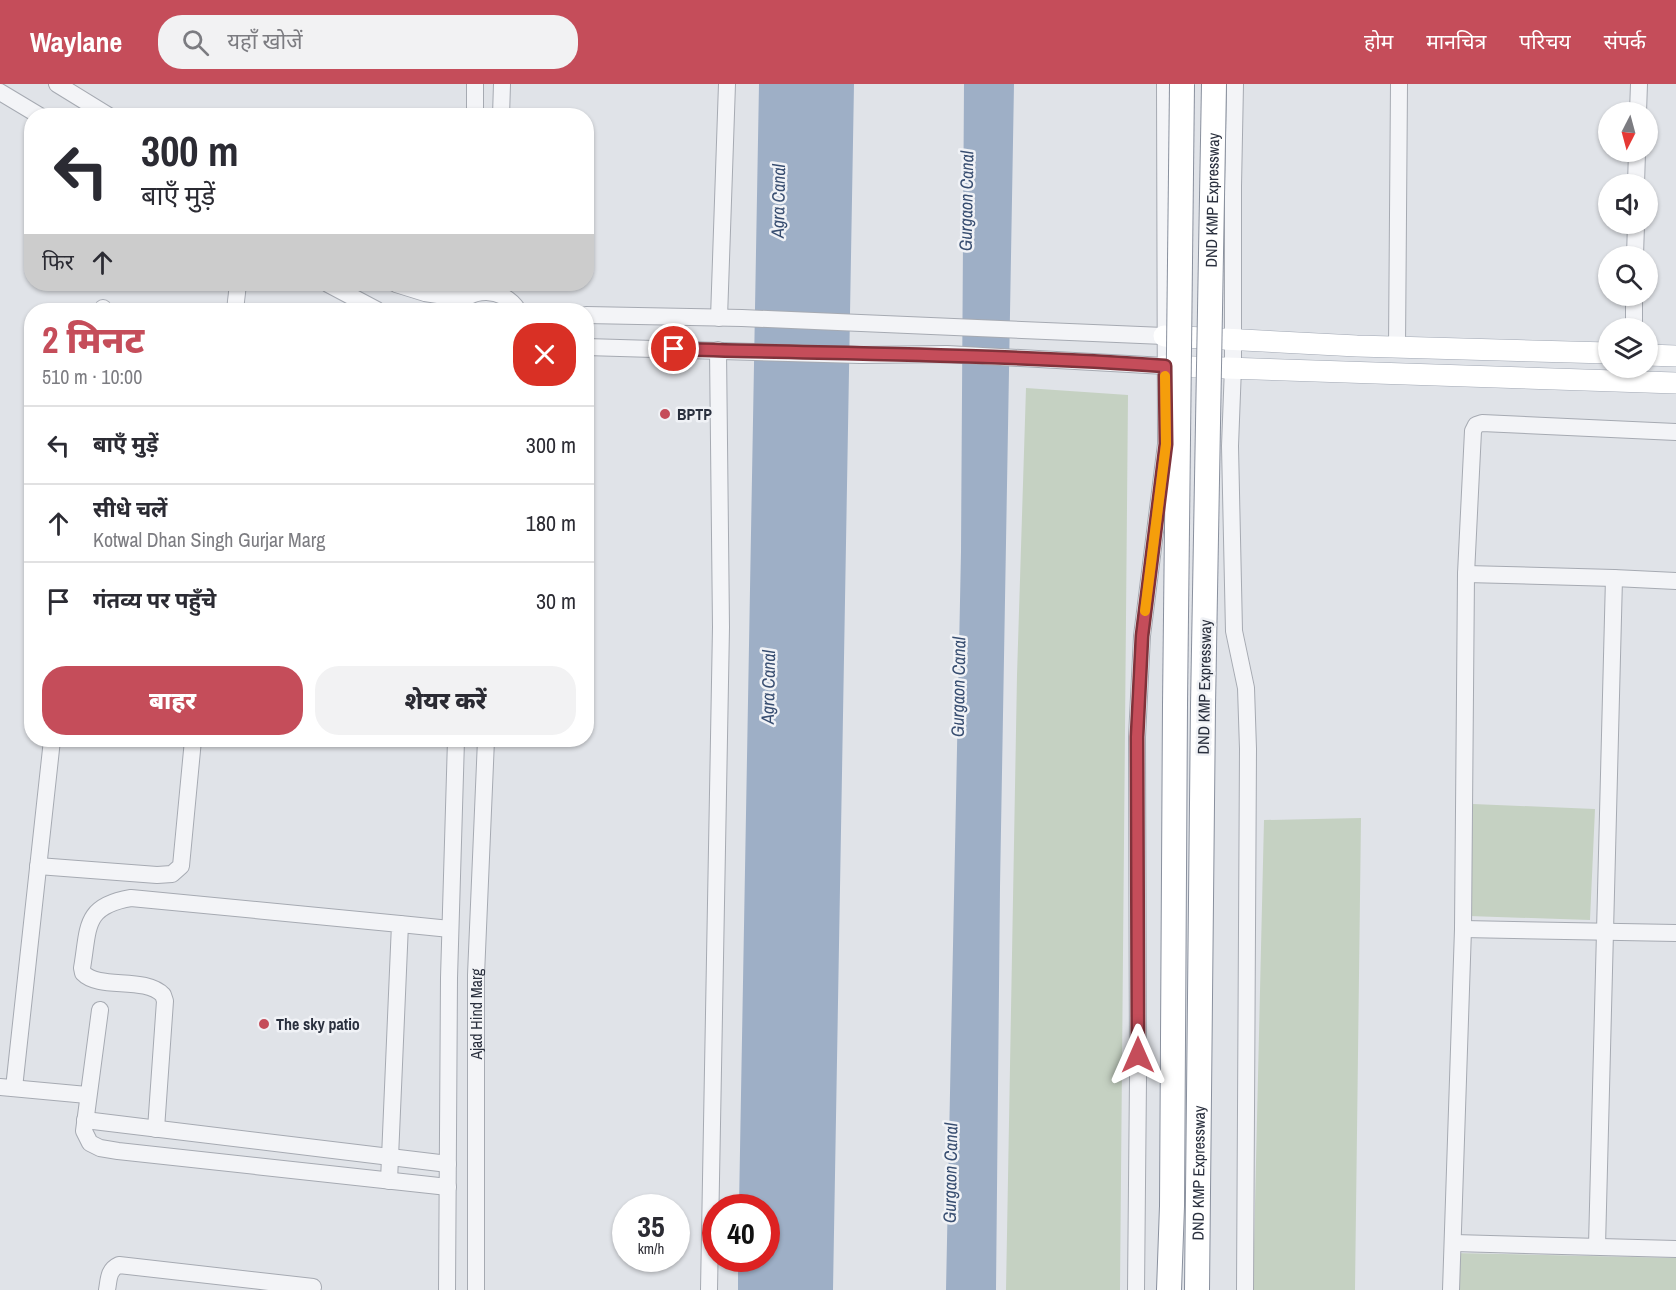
<!DOCTYPE html>
<html lang="hi">
<head>
<meta charset="utf-8">
<style>
  body { margin:0; font-family:"Archivo Narrow","Noto Sans Devanagari",sans-serif; background:#f2f2f3; color:#2b2b33; height:100vh; display:flex; flex-direction:column; font-size:22px; white-space:nowrap }
  * { box-sizing:border-box; margin:0 }
  p { font-size:20px; color:#7c7c81 }
  .icon { flex:none; width:33px; height:33px; fill:none; stroke:currentColor; stroke-width:2; stroke-linecap:round; stroke-linejoin:round }
  .map { position:relative; flex:1; overflow:hidden }
  .details { position:absolute; left:24px; top:219px; width:570px; height:444px; display:flex; flex-direction:column; background:#fff; border-radius:24px; box-shadow:0 2px 4px #0004 }
  .details>* { flex:none }
  .guide { position:absolute; left:24px; top:24px; width:570px; height:183px; border-radius:24px; box-shadow:0 2px 4px #0004; background:#fff; color:#2b2b33; overflow:hidden }
  .needle { width:39px; rotate:186deg }
  .buttons { position:absolute; left:1598px; top:18px; display:grid; gap:12px }
  .buttons a { display:grid; place-items:center; width:60px; height:60px; border-radius:50%; background:#fff; box-shadow:0 2px 4px #0004; font-size:30px }
  .speed { position:absolute; left:612px; top:1110px; display:flex; gap:12px; font-size:30px; font-weight:700; text-align:center }
  .speed>* { display:grid; place-content:center; width:78px; height:78px; border-radius:50%; background:#fff; box-shadow:0 2px 4px #0004; line-height:1 }
  .speed small { font-size:15px; font-weight:400 }
  .speed .limit { border:9px solid #d22; background:#fff; color:#111 }
  .pin { position:absolute; display:grid; place-items:center; width:51px; height:51px; color:#fff; margin:-26px; border:3px solid #fff; border-radius:50%; box-shadow:0 2px 6px #0007 }
  .me { position:absolute; width:66px; margin:-33px; rotate:0deg; stroke-linejoin:round; filter:drop-shadow(0 0 4px #0008) }
  .turn { display:flex; align-items:center; gap:21px; height:126px; padding:0 18px; font-size:27px }
  .turn .icon { width:78px; height:78px; stroke-width:2.5 }
  .turn b { display:block; font-size:42px; line-height:51px }
  .then { display:flex; align-items:center; height:57px; padding:0 18px; background:#0003; gap:12px; font-size:22px }
  .round { display:grid; place-items:center; flex:none; width:63px; height:63px; border-radius:24px; background:#f2f2f3 }
  .head { display:flex; align-items:center; justify-content:space-between; height:102px; padding:0 18px }
  h1 { font-size:36px; font-weight:800; line-height:45px; color:#c54d5a }
  .primary-button { display:flex; gap:12px; margin-top:auto; padding:12px 18px }
  .primary-button a { flex:1; height:69px; border-radius:24px; background:#c54d5a; color:#fff; font-size:24px; font-weight:800; line-height:69px; text-align:center }
  .primary-button a+a { background:#f2f2f3; color:#2b2b33 }
  ul { padding:0; list-style:none }
  li { display:flex; align-items:center; gap:18px; height:78px; padding:0 18px; border-top:2px solid #e1e1e2 }
  li div { flex:1 }
  li b { display:block; font-size:22px }
  li em { font-style:normal }
  header { display:flex; align-items:center; gap:36px; box-sizing:border-box; height:84px; padding:0 30px; background:#c54d5a; color:#fff }
  header strong { font-size:28px }
  nav { display:flex; gap:33px; margin-inline-start:auto; font-size:21px }
  .search { width:420px; height:54px; background:#f2f2f3; display:flex; align-items:center; gap:15px; box-sizing:border-box; padding:0 21px; border-radius:24px; color:#7c7c81; font-size:22px }
  .map>svg:first-child { display:block }
</style>
</head>
<body>
<header>
<strong>Waylane</strong>
<div class="search"><svg class="icon" aria-label="search" viewBox="0 0 24 24"><circle cx="10" cy="10" r="6"/><path d="M15 15l6 6"/></svg>यहाँ खोजें</div>
<nav><a>होम</a><a>मानचित्र</a><a>परिचय</a><a>संपर्क</a></nav>
</header>
<div class="map">
<svg width="1676" height="1206" viewBox="0 0 1676 1206">
  <rect width="100%" height="100%" fill="#e0e3e8"/>
  <path fill="#c5d1c2" d="M1026,304L1128,311L1120,1206H1006L1017,591Z
    M1473,720L1595,725L1590,836L1469,832Z
    M1361,734L1355,1206H1253L1264,736Z
    M1454,1169L1676,1174V1206H1453Z"/>
  <path fill="#9eafc6" d="M759,0H854L833,1206H738V1175L766,1174V1124L739,1123Z
    M964,0H1014L1000,803L996,1206H946L961,468Z"/>
  <g fill="none" stroke-linecap="round" stroke-linejoin="round">
    <g stroke="#a6aab2" stroke-width="18">
      <g id="minor">
        <path d="M57,0L109,32"/>
        <path d="M1235,0L1233,102V283L1230,362L1234,547L1246,604L1248,665L1245,1206"/>
        <path d="M0,8L40,32"/>
        <path d="M1638,28L1639,0"/>
        <path d="M475,32V0"/>
        <path d="M501,32L502,0"/>
        <path d="M1636,100L1637,68"/>
        <path d="M1635,172L1636,140"/>
        <path d="M328,200L377,226"/>
        <path d="M396,200L425,209L464,215"/>
        <path d="M103,226V224"/>
        <path d="M235,226L238,200"/>
        <path d="M455,226C470,201 503,203 518,226"/>
        <path d="M586,231L742,234L1164,252"/>
        <path d="M719,234L727,0"/>
        <path d="M1634,244V212"/>
        <path d="M586,263L860,271L947,270L1165,282"/>
        <path d="M1397,263L1399,0"/>
        <path d="M1466,490L1614,494L1676,497"/>
        <path d="M38,782L157,791L172,790L181,782L193,656"/>
        <path d="M400,840L450,845"/>
        <path d="M1463,845L1676,849"/>
        <path d="M100,926L84,1047L90,1059L100,1064L118,1067L448,1103"/>
        <path d="M0,1003L87,1011"/>
        <path d="M14,1004L52,656"/>
        <path d="M85,1036L448,1080"/>
        <path d="M156,1045L165,917L163,911C145,892 99,906 83,889L82,884C89,844 83,822 131,814L400,840L389,1097"/>
        <path d="M1454,1159L1676,1165"/>
        <path d="M1597,1162L1614,494"/>
        <path d="M107,1206C109,1195 108,1186 119,1181L313,1203"/>
        <path d="M447,1206L449,894L456,656"/>
        <path id="s1" d="M476,1206V891L486,656"/>
        <path d="M709,1206L721,543L718,266"/>
        <path d="M1136,1206L1138,994L1137,653L1142,552L1166,360L1165,0"/>
        <path d="M1451,1206L1463,845L1466,490L1473,347L1476,341L1482,339L1676,348"/>
      </g>
    </g>
    <g stroke="#a0a7b3" stroke-width="22">
      <path id="major" d="M1164,252L1357,262L1608,269
        M1647,271L1676,272
        M1165,282L1676,299"/>
    </g>
    <g stroke="#89909e" stroke-width="26">
      <g id="highway">
        <path d="M1169,1206L1172,1122L1175,621"/>
        <path id="s2" d="M1197,1206L1203,622"/>
      </g>
    </g>
    <use href="#minor" stroke="#f3f4f7" stroke-width="16"/>
    <use href="#major" stroke="#fff" stroke-width="21"/>
    <use href="#highway" stroke="#fff" stroke-width="24"/>
    <g stroke="#89909e" stroke-width="26" stroke-linecap="butt">
      <g id="highway-bridge">
        <path d="M1175,621L1182,0"/>
        <path id="s3" d="M1203,622L1214,0"/>
      </g>
    </g>
    <use href="#highway-bridge" stroke="#fff" stroke-width="24"/>
  </g>
  <g fill="none" stroke-linecap="round" stroke-linejoin="round">
    <g stroke="#80323a" stroke-width="15">
      <path id="route" d="M674,265C838,270 1001,270 1165,282L1166,360L1142,552L1137,653L1138,971"/>
    </g>
    <use href="#route" stroke="#c54d5a" stroke-width="10"/>
    <path stroke="#f59e0b" stroke-width="10" d="M1145,527L1166,360L1165,292"/>
  </g>
  <g fill="#c54d5a" stroke="#f0f2f6" stroke-width="2">
    <circle cx="665" cy="330" r="6"/>
    <circle cx="264" cy="940" r="6"/>
  </g>
  <g text-anchor="middle" dominant-baseline="central" stroke-width="5" stroke-linejoin="round" paint-order="stroke">
    <g font-size="16" fill="#2a303e" stroke="#f0f2f6">
      <text stroke="none"><textPath href="#s3" startOffset="506">DND KMP Expressway</textPath></text>
      <text transform="translate(1204 603) rotate(-89)">DND KMP Expressway</text>
      <text stroke="none"><textPath href="#s1" startOffset="276">Ajad Hind Marg</textPath></text>
      <text stroke="none"><textPath href="#s2" startOffset="117">DND KMP Expressway</textPath></text>
    </g>
    <g font-size="16" font-weight="bold" fill="#2a303e" stroke="#f0f2f6" text-anchor="start">
      <text x="677" y="330">BPTP</text>
      <text x="276" y="940">The sky patio</text>
    </g>
    <g font-size="18" font-style="italic" fill="#374d70" stroke="#f0f2f6">
      <text transform="translate(778 117) rotate(-89)">Agra Canal</text>
      <text transform="translate(966 117) rotate(-89)">Gurgaon Canal</text>
      <text transform="translate(768 603) rotate(-89)">Agra Canal</text>
      <text transform="translate(958 603) rotate(-89)">Gurgaon Canal</text>
      <text transform="translate(950 1089) rotate(-89)">Gurgaon Canal</text>
    </g>
  </g>
</svg>
<div class="buttons">
<a><svg class="needle" viewBox="-14 -14 28 28"><path d="M0-13l5 13h-10z" fill="#e53935"/><path d="M0 13l5-13h-10z" fill="#7c7c81"/></svg></a>
<a><svg class="icon" aria-label="sound" viewBox="0 0 24 24"><path d="M4 9h4l5-4v14l-5-4H4zM17 9q2 3 0 6"/></svg></a>
<a><svg class="icon" aria-label="search" viewBox="0 0 24 24"><circle cx="10" cy="10" r="6"/><path d="M15 15l6 6"/></svg></a>
<a><svg class="icon" aria-label="layers" viewBox="0 0 24 24"><path d="M12 4l9 5-9 5-9-5zM3 14l9 5 9-5"/></svg></a>
</div>
<div class="speed"><div>35<small>km/h</small></div><div class="limit">40</div></div>
<div class="pin" style="left:674px;top:265px;background:#d93025"><svg class="icon" aria-label="arrive" viewBox="0 0 24 24"><path d="M6 21V4h12l-3 4 3 4H6"/></svg></div>
<svg class="me" style="left:1138px;top:971px" viewBox="-20 -20 40 40"><path d="M0-17L14 15 0 8-14 15z" fill="#c54d5a" stroke="#fff" stroke-width="4"/></svg>
<div class="guide">
<div class="turn"><svg class="icon" aria-label="left" viewBox="0 0 24 24"><path d="M17 20v-9H6M10 6l-5 5 5 5"/></svg><div><b>300 m</b>बाएँ मुड़ें</div></div>
<div class="then">फिर<svg class="icon" aria-label="ahead" viewBox="0 0 24 24"><path d="M12 20V5M6 11l6-6 6 6"/></svg></div>
</div>
<section class="details">
<div class="head"><div><h1>2 मिनट</h1><p>510 m · 10:00</p></div><a class="round" style="background:#d93025;color:#fff"><svg class="icon" aria-label="close" viewBox="0 0 24 24"><path d="M6 6l12 12M18 6L6 18"/></svg></a></div>
<ul>
<li><svg class="icon" aria-label="left" viewBox="0 0 24 24"><path d="M17 20v-9H6M10 6l-5 5 5 5"/></svg><div><b>बाएँ मुड़ें</b></div><em>300 m</em></li>
<li><svg class="icon" aria-label="ahead" viewBox="0 0 24 24"><path d="M12 20V5M6 11l6-6 6 6"/></svg><div><b>सीधे चलें</b><p>Kotwal Dhan Singh Gurjar Marg</p></div><em>180 m</em></li>
<li><svg class="icon" aria-label="arrive" viewBox="0 0 24 24"><path d="M6 21V4h12l-3 4 3 4H6"/></svg><div><b>गंतव्य पर पहुँचे</b></div><em>30 m</em></li>
</ul>
<div class="primary-button"><a>बाहर</a><a>शेयर करें</a></div>
</section>
</div>
</body>
</html>
